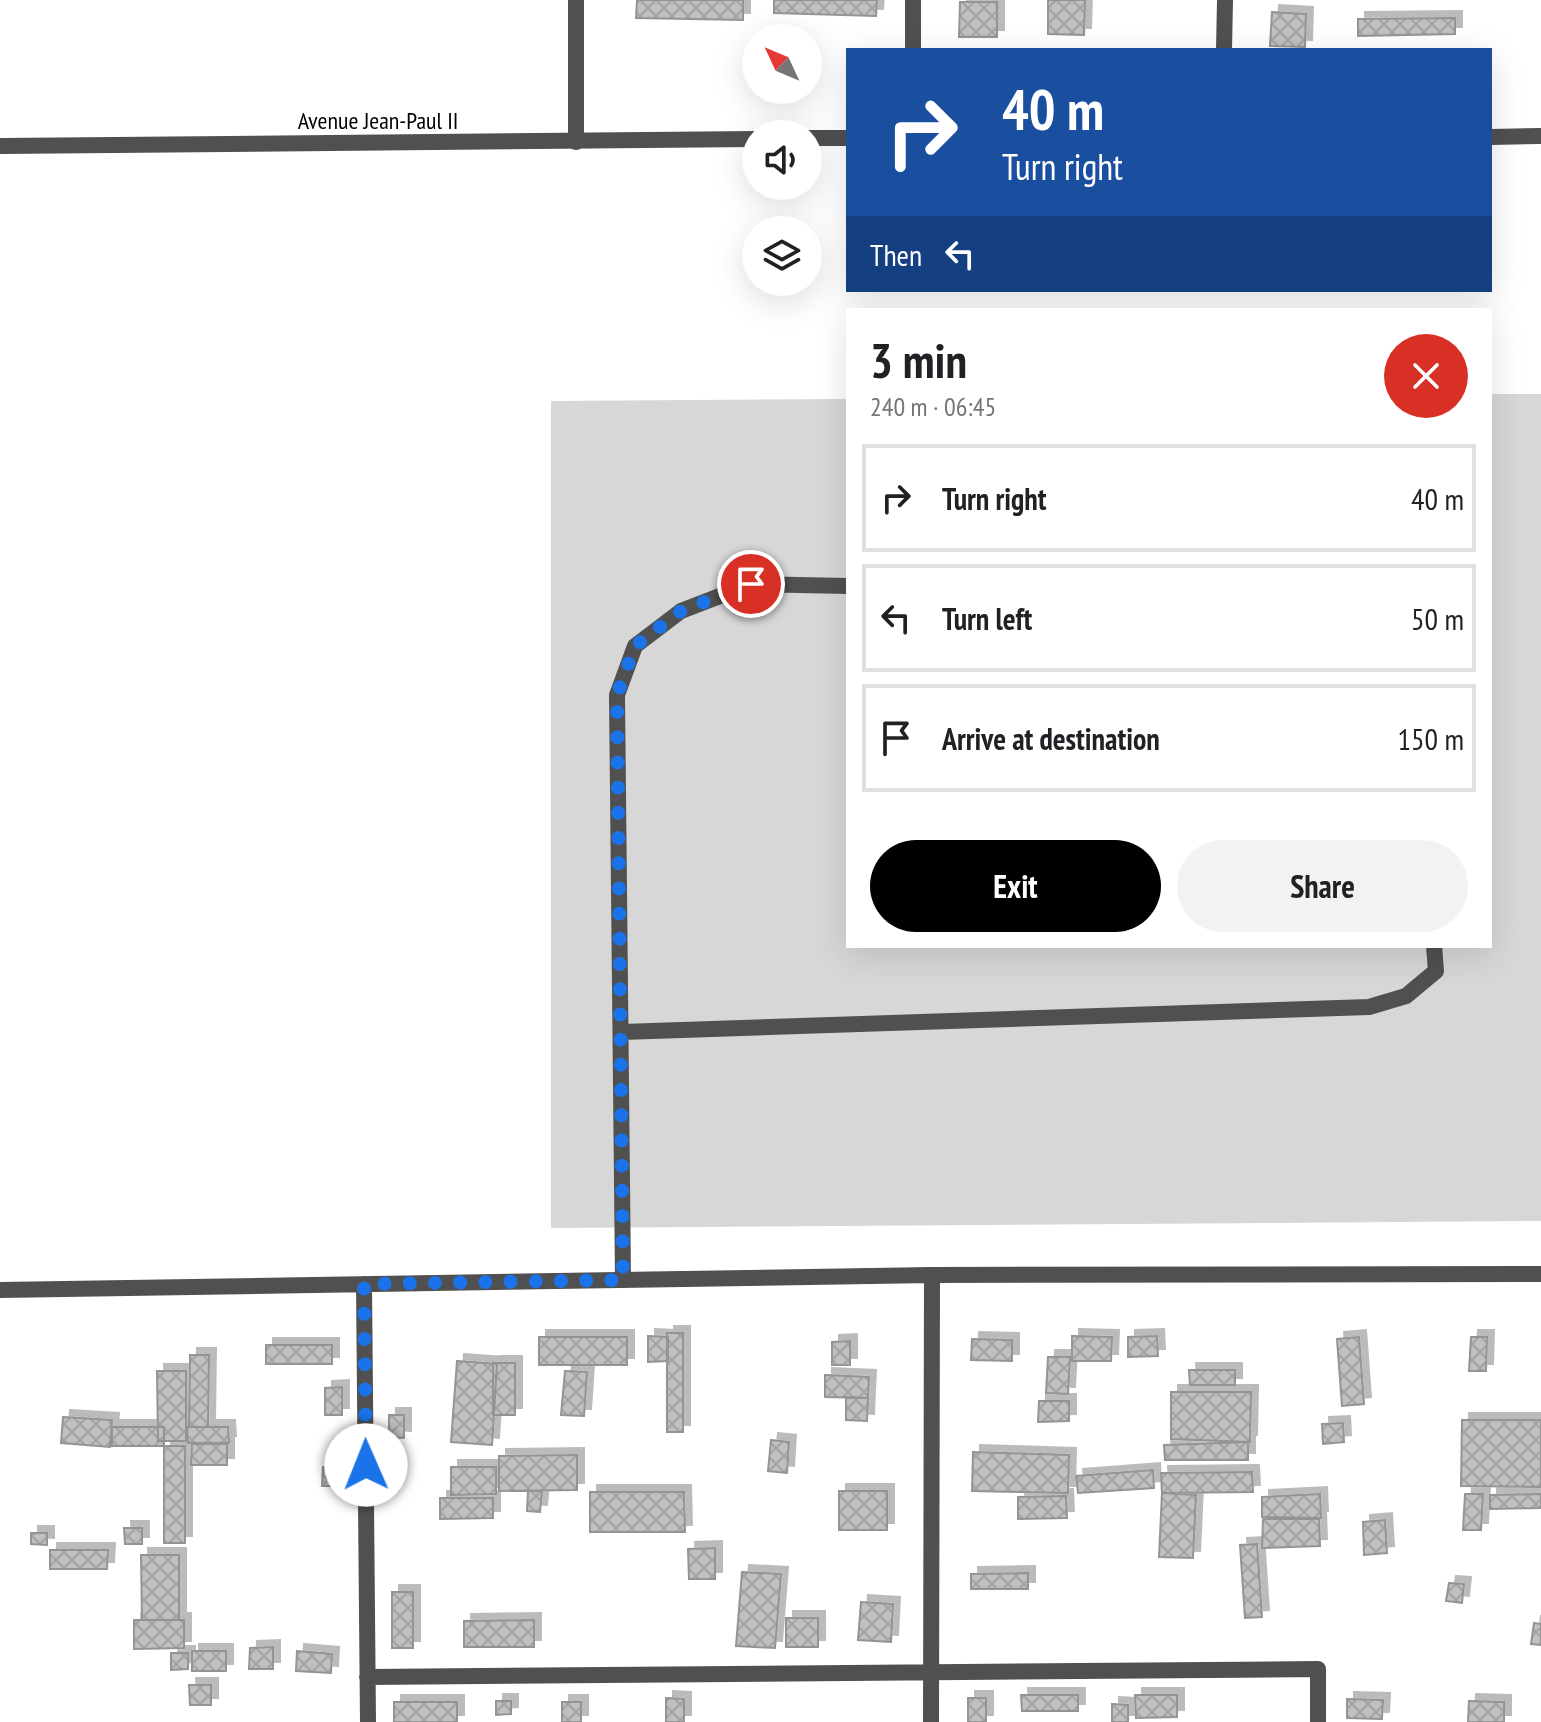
<!DOCTYPE html>
<html lang="en">
<head>
<meta charset="utf-8">
<style>
  body { margin:0; font-family:"PT Sans Narrow",sans-serif; background:#f2f2f2; color:#202124; height:100vh; display:flex; flex-direction:column; font-size:30px; white-space:nowrap }
  * { box-sizing:border-box; margin:0 }
  p { font-size:26px; color:#757577 }
  .icon { flex:none; width:44px; height:44px; fill:none; stroke:currentColor; stroke-width:2; stroke-linecap:round; stroke-linejoin:round }
  .map { position:relative; flex:1; overflow:hidden }
  .drawer { position:absolute; left:846px; top:308px; width:646px; height:640px; display:flex; flex-direction:column; background:#fff; border-radius:0px; box-shadow:0 8px 32px #0002 }
  .drawer>* { flex:none }
  .guide { position:absolute; left:846px; top:48px; width:646px; height:244px; border-radius:0px; box-shadow:0 8px 32px #0002; background:#1a4fa0; color:#fff; overflow:hidden }
  .needle { width:52px; rotate:314deg }
  .buttons { position:absolute; left:742px; top:24px; display:grid; gap:16px }
  .buttons a { display:grid; place-items:center; width:80px; height:80px; border-radius:50%; background:#fff; box-shadow:0 8px 32px #0002; font-size:40px }
  .pin { position:absolute; display:grid; place-items:center; width:68px; height:68px; color:#fff; margin:-34px; border:4px solid #fff; border-radius:50%; box-shadow:0 2px 8px #0007 }
  .me { position:absolute; width:88px; margin:-44px; rotate:359deg; stroke-linejoin:round; filter:drop-shadow(0 0 6px #0008) }
  .turn { display:flex; align-items:center; gap:28px; height:168px; padding:0 24px; font-size:36px }
  .turn .icon { width:104px; height:104px; stroke-width:2.5 }
  .turn b { display:block; font-size:56px; line-height:68px }
  .then { display:flex; align-items:center; height:76px; padding:0 24px; background:#0003; gap:16px; font-size:30px }
  .round { display:grid; place-items:center; flex:none; width:84px; height:84px; border-radius:42px; background:#f2f2f2 }
  .overview { display:flex; align-items:center; justify-content:space-between; height:136px; padding:0 24px }
  h1 { font-size:48px; font-weight:800; line-height:60px }
  .button { display:flex; gap:16px; margin-top:auto; padding:16px 24px }
  .button a { flex:1; height:92px; border-radius:48px; background:#000; color:#fff; font-size:32px; font-weight:800; line-height:92px; text-align:center }
  .button a+a { background:#f2f2f2; color:#202124 }
  ul { padding:0; list-style:none }
  li { display:flex; align-items:center; gap:24px; height:108px; margin:0 16px 12px; padding:0 8px; border:4px solid #e0e0e0; border-radius:0px }
  li div { flex:1 }
  li b { display:block; font-size:30px }
  li em { font-style:normal }
  .map>svg:first-child { display:block }
</style>
</head>
<body>
<div class="map">
<svg width="1541" height="1722" viewBox="0 0 1541 1722">
  <defs>
    <pattern id="building-cross-hatch" width="8" height="8" patternUnits="userSpaceOnUse" patternTransform="scale(2)"><rect width="8" height="8" fill="#c0c0c0"/><path d="M0 0l8 8M0 8l8-8" fill="none" stroke="#a3a3a3"/></pattern>
    <filter id="shadow"><feDropShadow dx="7" dy="-7" stdDeviation="0" flood-color="#0004"/></filter>
  </defs>
  <rect width="100%" height="100%" fill="#fff"/>
  <path fill="#d7d7d7" d="M1490,394H1541V1221L551,1228V401L848,399V946H1490Z"/>
  <path fill="url(#building-cross-hatch)" stroke="#949494" stroke-width="2" filter="url(#shadow)" d="M637,0H743V20L636,18Z
    M774,0H877L876,16L774,13Z
    M1048,0H1085L1084,35L1048,34Z
    M960,2H997V37H959Z
    M1272,12L1306,14L1305,47L1270,46Z
    M1455,18V34L1358,36V19Z
    M667,1333H683V1432H667Z
    M648,1336L668,1337V1361L648,1362Z
    M1072,1336L1112,1337L1111,1361H1072Z
    M1157,1336L1158,1356L1128,1357V1337Z
    M539,1337H627V1365H539Z
    M1359,1337L1364,1404L1342,1406L1337,1339Z
    M1471,1337H1487L1486,1371H1469Z
    M972,1339L1012,1340V1361L971,1360Z
    M850,1341V1365H832V1342Z
    M266,1345H332V1364H266Z
    M190,1355H209L208,1427H189Z
    M1048,1357H1070L1068,1394L1046,1393Z
    M457,1361L497,1364L492,1445L451,1442Z
    M493,1363H515V1415H493Z
    M1189,1370H1235V1385H1190Z
    M157,1371H186V1441H158Z
    M565,1371L587,1372L584,1416L561,1415Z
    M825,1375L869,1377L868,1398L825,1397Z
    M342,1387V1415H325V1388Z
    M1171,1392H1251L1250,1442L1171,1439Z
    M846,1397L868,1398L867,1421L846,1420Z
    M1039,1401H1069V1421L1038,1422Z
    M389,1415H404V1438L389,1437Z
    M63,1417L112,1420L110,1447L61,1443Z
    M1462,1420H1541V1487L1461,1486Z
    M1343,1423L1344,1442L1323,1444L1322,1424Z
    M112,1427H164V1446H112Z
    M187,1427H228L229,1443H188Z
    M771,1440L789,1442L787,1473L768,1471Z
    M1248,1442V1460H1165L1164,1445Z
    M192,1444H227V1465H191Z
    M164,1446H185V1543H164Z
    M973,1452L1069,1455L1068,1493L972,1491Z
    M577,1455V1490L499,1491V1456Z
    M323,1467H335L334,1486H322Z
    M451,1467H496V1494L451,1495Z
    M1153,1470L1154,1488L1078,1493L1076,1476Z
    M1252,1472L1253,1492L1162,1493L1161,1473Z
    M528,1491H542L540,1512L527,1511Z
    M839,1491H887V1530H839Z
    M590,1492H684L685,1532H590Z
    M1162,1493L1196,1495L1193,1558L1159,1557Z
    M1320,1494L1321,1518L1262,1517V1497Z
    M1465,1494H1483L1481,1530H1463Z
    M1541,1494V1508L1490,1509V1495Z
    M1066,1496L1067,1518L1018,1519V1497Z
    M440,1498H493V1518L440,1519Z
    M1263,1519H1319L1320,1546L1262,1548Z
    M1385,1520L1387,1553L1364,1555L1363,1522Z
    M124,1528H142V1544H125Z
    M31,1533H47V1545L31,1544Z
    M1257,1544L1262,1617L1245,1618L1240,1545Z
    M715,1548V1579H689L688,1549Z
    M50,1550H108L107,1569H50Z
    M141,1555H179V1620H142Z
    M742,1572L781,1574L775,1648L736,1646Z
    M1028,1573V1589H971V1574Z
    M1449,1583L1464,1584L1462,1603L1446,1601Z
    M392,1592H413V1648H392Z
    M861,1602L893,1604L891,1642L858,1640Z
    M786,1618H818V1647H786Z
    M134,1620H184V1648L134,1649Z
    M534,1620V1647H464V1621Z
    M1534,1623L1541,1624V1645L1531,1644Z
    M273,1647V1669H249L250,1648Z
    M192,1651H226V1671H192Z
    M297,1651L332,1654L331,1673L296,1671Z
    M171,1653H188V1669L171,1670Z
    M189,1685H211V1705H190Z
    M1021,1695H1078V1711H1022Z
    M1135,1695H1177V1717L1136,1718Z
    M666,1698L684,1699V1722H666Z
    M968,1698H986V1722H968Z
    M1347,1699L1383,1700L1382,1719L1347,1718Z
    M496,1701H511V1714L496,1715Z
    M1469,1701L1504,1702V1722H1468Z
    M394,1702H457V1722H394Z
    M562,1702H581V1722H562Z
    M1112,1704L1128,1705V1722H1112Z"/>
  <g fill="none" stroke-linecap="round" stroke-linejoin="round">
    <path stroke="#505050" stroke-width="16" d="M622,1032L1369,1007L1406,996L1436,971L1434,946
      M623,1280L617,695L635,646L681,611L751,584L848,586"/>
    <path stroke="#505050" stroke-width="16" d="M913,0V50
      M1224,50L1225,0
      M576,142V0
      M364,1284L368,1722
      M0,1290L932,1275L1541,1274
      M367,1677L1318,1669V1722
      M931,1722L932,1275"/>
    <path stroke="#505050" stroke-width="16" d="M1490,137L1541,136
      M808,138H848
      M0,146L756,139"/>
  </g>
  <g fill="none" stroke-linecap="round" stroke-linejoin="round">
    <path stroke="#1a73e8" stroke-width="14" stroke-dasharray="0 25.2" d="M366,1465L364,1284L623,1280L617,695L635,646L681,611L751,584"/>
  </g>
  <g text-anchor="middle" dominant-baseline="central" stroke-width="8" stroke-linejoin="round" paint-order="stroke">
    <g font-size="24" fill="#000" stroke="#fff">
      <text x="378" y="120">Avenue Jean-Paul II</text>
    </g>
  </g>
</svg>
<div class="buttons">
<a><svg class="needle" viewBox="-14 -14 28 28"><path d="M0-13l5 13h-10z" fill="#e53935"/><path d="M0 13l5-13h-10z" fill="#757577"/></svg></a>
<a><svg class="icon" aria-label="sound" viewBox="0 0 24 24"><path d="M4 9h4l5-4v14l-5-4H4zM17 9q2 3 0 6"/></svg></a>
<a><svg class="icon" aria-label="layers" viewBox="0 0 24 24"><path d="M12 4l9 5-9 5-9-5zM3 14l9 5 9-5"/></svg></a>
</div>
<div class="pin" style="left:751px;top:584px;background:#d93025"><svg class="icon" aria-label="arrive" viewBox="0 0 24 24"><path d="M6 21V4h12l-3 4 3 4H6"/></svg></div>
<svg class="me" style="left:366px;top:1465px" viewBox="-20 -20 40 40"><circle r="19" fill="#fff"/><path d="M0-13L10 11 0 6-10 11z" fill="#1a73e8"/></svg>
<div class="guide">
<div class="turn"><svg class="icon" aria-label="right" viewBox="0 0 24 24"><path d="M7 20v-9h11M14 6l5 5-5 5"/></svg><div><b>40 m</b>Turn right</div></div>
<div class="then">Then<svg class="icon" aria-label="left" viewBox="0 0 24 24"><path d="M17 20v-9H6M10 6l-5 5 5 5"/></svg></div>
</div>
<section class="drawer">
<div class="overview"><div><h1>3 min</h1><p>240 m · 06:45</p></div><a class="round" style="background:#d93025;color:#fff"><svg class="icon" aria-label="close" viewBox="0 0 24 24"><path d="M6 6l12 12M18 6L6 18"/></svg></a></div>
<ul>
<li><svg class="icon" aria-label="right" viewBox="0 0 24 24"><path d="M7 20v-9h11M14 6l5 5-5 5"/></svg><div><b>Turn right</b></div><em>40 m</em></li>
<li><svg class="icon" aria-label="left" viewBox="0 0 24 24"><path d="M17 20v-9H6M10 6l-5 5 5 5"/></svg><div><b>Turn left</b></div><em>50 m</em></li>
<li><svg class="icon" aria-label="arrive" viewBox="0 0 24 24"><path d="M6 21V4h12l-3 4 3 4H6"/></svg><div><b>Arrive at destination</b></div><em>150 m</em></li>
</ul>
<div class="button"><a>Exit</a><a>Share</a></div>
</section>
</div>
</body>
</html>
